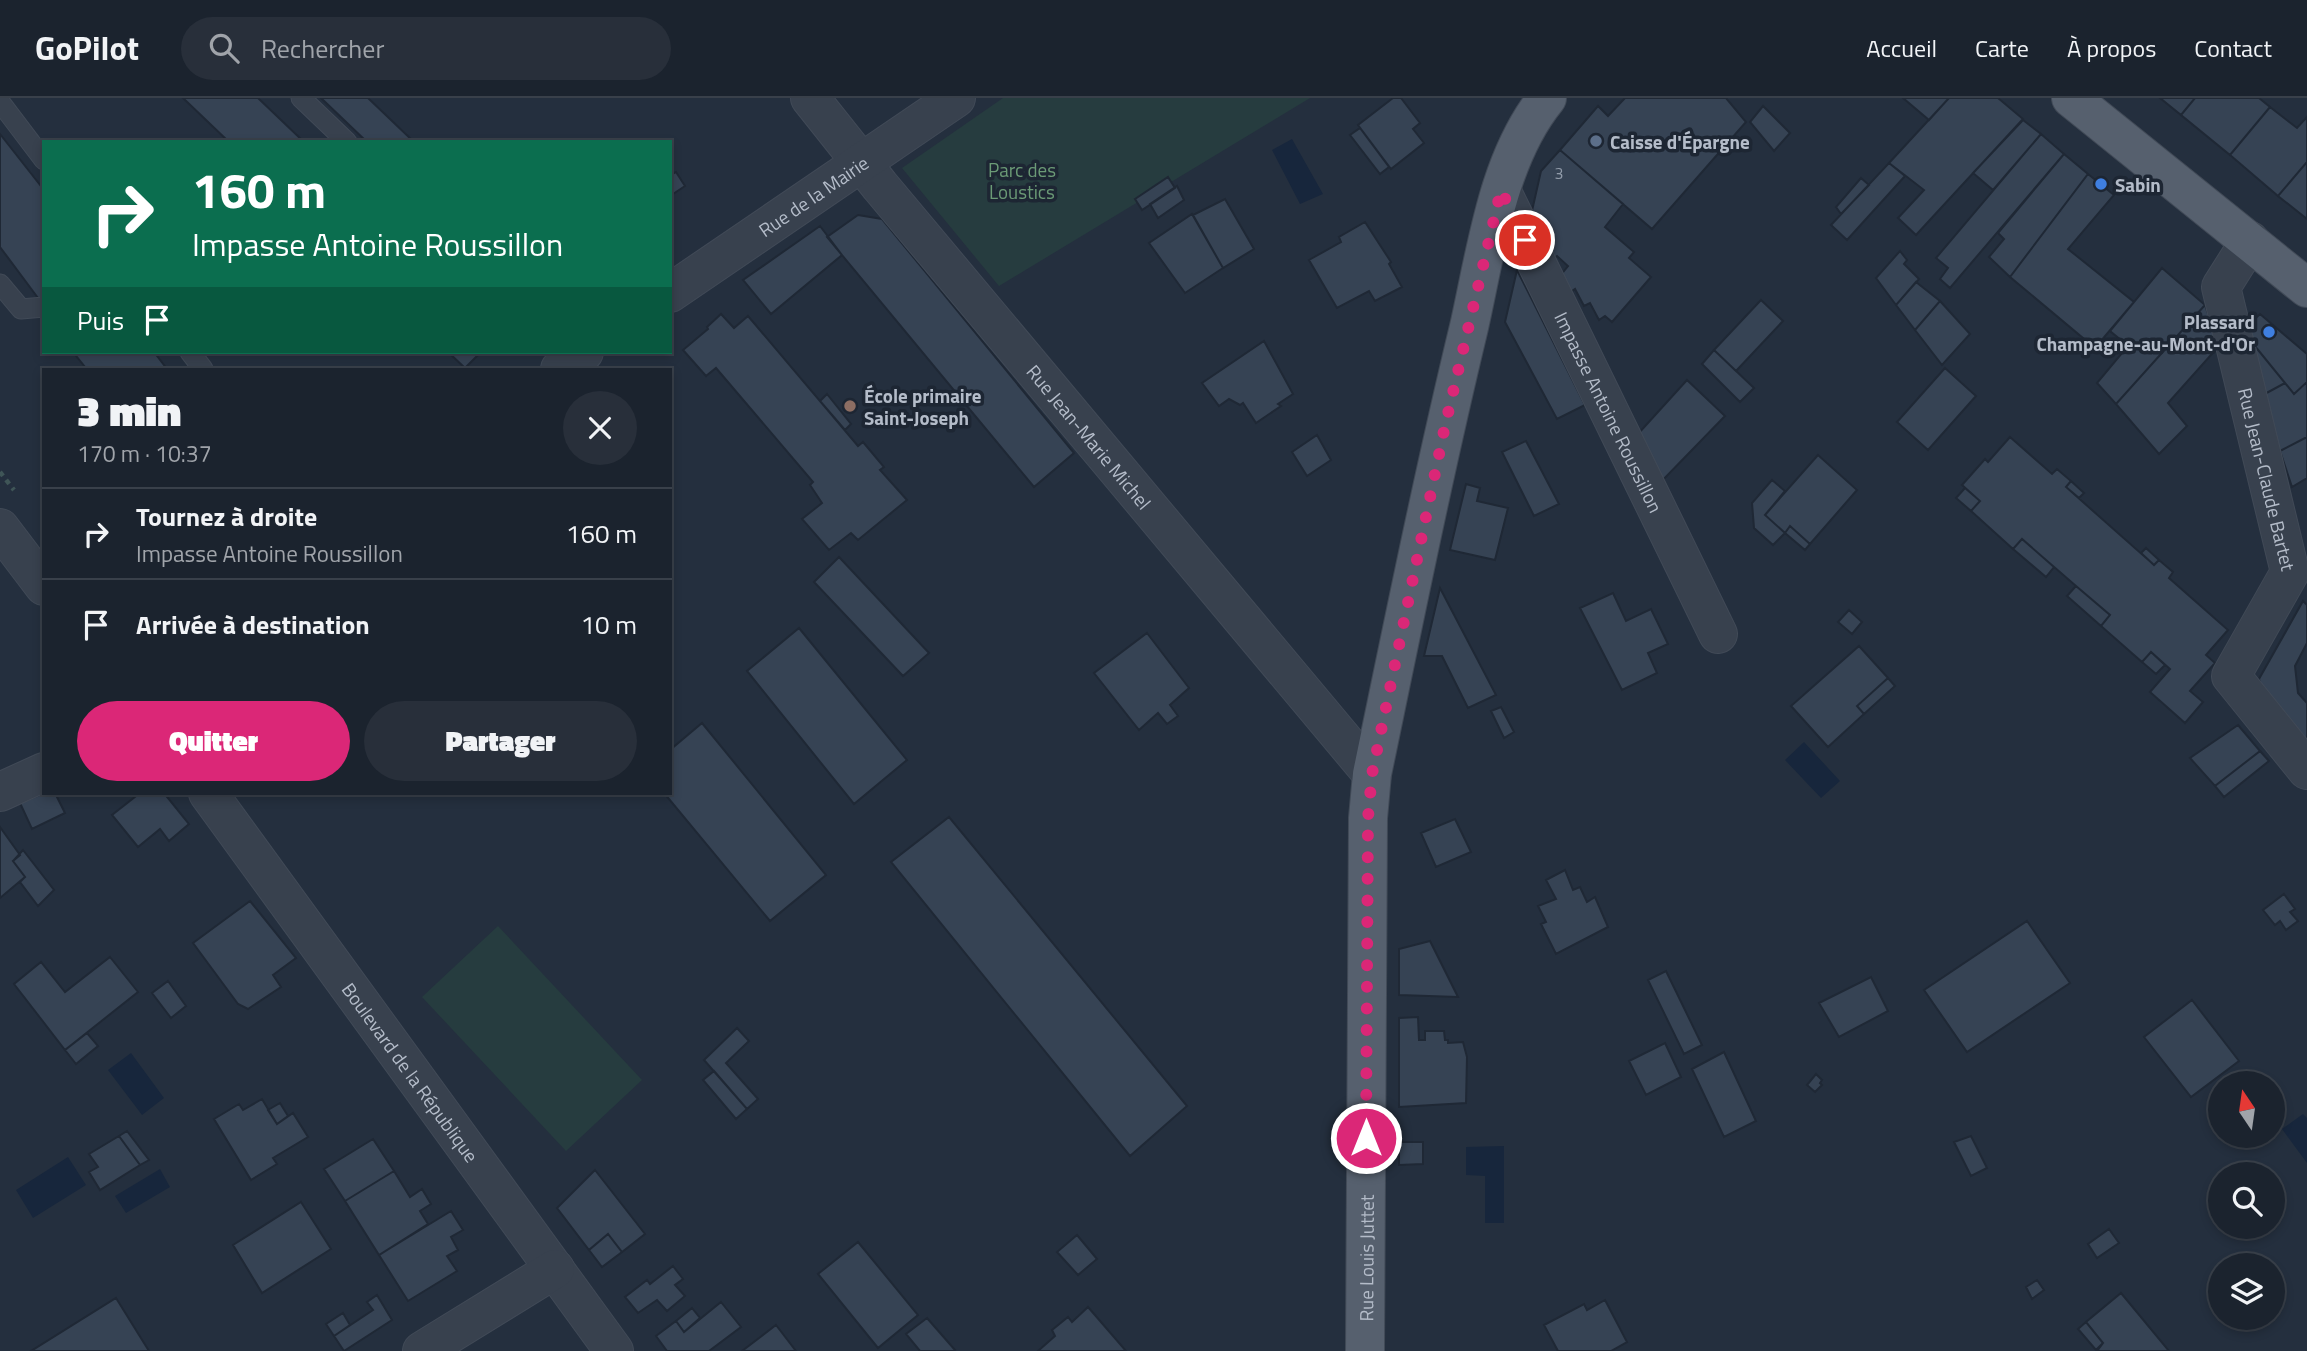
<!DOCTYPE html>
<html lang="fr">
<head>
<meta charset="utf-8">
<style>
  body { margin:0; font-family:"Titillium Web",sans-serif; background:#282f3a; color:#f1f3f6; height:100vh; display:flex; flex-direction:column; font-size:26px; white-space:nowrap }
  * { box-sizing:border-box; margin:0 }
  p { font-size:23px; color:#a0a4aa }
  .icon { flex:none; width:38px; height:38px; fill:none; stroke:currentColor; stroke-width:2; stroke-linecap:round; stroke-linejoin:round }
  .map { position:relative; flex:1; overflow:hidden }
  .side { position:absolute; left:42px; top:270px; width:630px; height:427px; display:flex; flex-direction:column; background:#1b232e; border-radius:0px; box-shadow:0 4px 10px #0003,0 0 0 2px #39404a }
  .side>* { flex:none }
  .hud { position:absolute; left:42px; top:42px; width:630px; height:214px; border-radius:0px; box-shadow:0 4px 10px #0003,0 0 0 2px #39404a; background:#0b6e4f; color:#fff; overflow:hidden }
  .needle { width:46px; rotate:347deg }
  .controls { position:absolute; left:2208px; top:973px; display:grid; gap:14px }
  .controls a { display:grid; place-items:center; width:77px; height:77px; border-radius:50%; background:#1b232e; box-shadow:0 4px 10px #0003,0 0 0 2px #39404a; font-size:35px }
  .pin { position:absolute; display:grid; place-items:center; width:60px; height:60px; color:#fff; margin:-30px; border:4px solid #fff; border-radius:50%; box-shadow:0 2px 7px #0007 }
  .me { position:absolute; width:77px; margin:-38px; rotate:0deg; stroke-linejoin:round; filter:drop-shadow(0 0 5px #0008) }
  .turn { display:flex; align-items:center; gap:24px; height:147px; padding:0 35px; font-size:32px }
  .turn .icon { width:91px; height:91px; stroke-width:2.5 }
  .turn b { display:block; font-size:49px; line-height:60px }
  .then { display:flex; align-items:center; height:66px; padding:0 35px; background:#0003; gap:14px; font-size:26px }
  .round { display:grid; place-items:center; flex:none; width:74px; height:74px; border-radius:37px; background:#282f3a }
  .head { display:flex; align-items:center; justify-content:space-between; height:119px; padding:0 35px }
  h1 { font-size:42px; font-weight:800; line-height:52px }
  .button { display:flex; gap:14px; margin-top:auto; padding:14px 35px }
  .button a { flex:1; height:80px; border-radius:42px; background:#db2777; color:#fff; font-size:28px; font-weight:800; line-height:80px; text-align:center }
  .button a+a { background:#282f3a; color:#f1f3f6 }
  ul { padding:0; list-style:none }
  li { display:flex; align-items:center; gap:21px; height:91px; padding:0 35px; border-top:2px solid #39404a }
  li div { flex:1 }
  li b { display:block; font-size:26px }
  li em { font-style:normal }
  header { display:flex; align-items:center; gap:42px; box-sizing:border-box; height:98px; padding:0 35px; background:#1b232e; border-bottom:2px solid #39404a }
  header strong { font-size:33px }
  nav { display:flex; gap:38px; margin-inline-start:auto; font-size:24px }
  .search { width:490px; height:63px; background:#282f3a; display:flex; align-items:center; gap:18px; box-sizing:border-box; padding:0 24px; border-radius:38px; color:#a0a4aa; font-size:26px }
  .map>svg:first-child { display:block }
</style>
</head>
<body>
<header>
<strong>GoPilot</strong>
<div class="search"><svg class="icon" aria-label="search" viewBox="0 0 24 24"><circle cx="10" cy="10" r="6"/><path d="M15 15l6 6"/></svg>Rechercher</div>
<nav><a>Accueil</a><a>Carte</a><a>À propos</a><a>Contact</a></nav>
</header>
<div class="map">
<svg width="2307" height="1253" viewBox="0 0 2307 1253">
  <rect width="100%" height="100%" fill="#242f3e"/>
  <path fill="#263c3f" d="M1003,0H1310L999,188L902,70Z
    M498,828L642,982L566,1053L422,899Z"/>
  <path fill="#17263c" d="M1292,41L1323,96L1300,106L1272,52Z
    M1804,644L1840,683L1821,700L1785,662Z
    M131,955L164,1000L142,1017L108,972Z
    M2303,1016L2307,1020V1065L2282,1031Z
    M1504,1048V1125H1485V1078L1466,1077V1049Z
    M68,1059L86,1087L33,1120L16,1092Z
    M160,1071L170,1089L126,1115L115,1098Z"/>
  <path fill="#364354" stroke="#1f2835" stroke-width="2" d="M183,0H258L304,44H229Z
    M321,0H368L414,44H367Z
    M1393,0H1401L1420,25L1413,31L1424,45L1391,71L1358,27Z
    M1625,0H1726L1746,24L1652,131L1560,52L1598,8L1608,18Z
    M1903,0H1949L1929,22Z
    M1949,0H1998L2023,21L1916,137L1898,120L1924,92L1889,65Z
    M2160,0H2195L2181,17Z
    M2195,0H2259L2270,9L2230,57L2181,17Z
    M1763,8L1790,35L1774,53L1750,24Z
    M2270,9L2297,30L2307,19V64L2278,98L2230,57Z
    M2023,22L2041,36L1993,92L1973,75Z
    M1360,30L1389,69L1380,76L1350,37Z
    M0,36L44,92V202L41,204L0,149Z
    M2041,36L2064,56L1950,190L1940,181L1948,170L1936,160Z
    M1560,52L1623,106L1605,129L1634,154L1629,160L1651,179L1612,224L1605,218L1599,222L1590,205L1584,208L1575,191L1569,195L1560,178L1568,168L1557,158L1549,165L1529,126L1541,73Z
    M2064,56L2088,76L2010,179L1989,159L2004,141L1998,135Z
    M2307,64V121L2278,98Z
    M1889,65L1905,78L1847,142L1831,127Z
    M676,74L685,88L670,98V77Z
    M2088,76L2114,97L2068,151L2134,204L2095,250L2010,179Z
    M1168,79L1175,90L1142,112L1135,101Z
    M1861,80L1869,87L1841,116L1836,109Z
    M1177,88L1184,102L1158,120L1150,106Z
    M1225,101L1254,151L1223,170L1193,117Z
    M1192,116L1223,170L1185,195L1149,145Z
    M858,117L882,121L1074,355L1034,389L827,139Z
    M1365,124L1391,164L1389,166L1402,189L1375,203L1369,193L1337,210L1309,162L1341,144L1339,139Z
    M820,128L842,157L771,216L743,182Z
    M1900,153L1907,162L1904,166L1919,181L1896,207L1876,180Z
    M2162,170L2205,207L2116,306L2097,285L2128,248L2110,233Z
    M1517,172L1585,307L1557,321L1505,224Z
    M1916,184L1940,203L1915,232L1896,207Z
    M1761,202L1783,223L1736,273L1714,252Z
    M1940,203L1970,236L1942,267L1915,232Z
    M2205,207L2219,248L2168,305L2187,328L2159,356L2116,306Z
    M721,216L734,230L748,218L858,348L863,344L884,369L880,372L907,402L858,442L851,435L829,452L802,421L822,405L810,387L813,384L716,270L706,278L683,252L708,231L707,229Z
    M2260,216L2307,256V284L2294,296L2250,242L2240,235Z
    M2250,242L2285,285L2261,298Z
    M1264,243L1293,296L1278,306L1281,308L1256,325L1243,305L1240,307L1229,301L1219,308L1202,285Z
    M1714,252L1754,290L1740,304L1702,266Z
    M73,254H154L167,271H82L85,269Z
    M448,254H481L465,270Z
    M1945,270L1976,298L1928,352L1897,324Z
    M1687,282L1725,318L1657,388L1627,348Z
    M2307,284V339L2280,353L2261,298L2285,285L2294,296Z
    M827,296L851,326L845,332L820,303Z
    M1317,337L1331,362L1307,378L1292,354Z
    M2010,339L2052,376L2057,371L2071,383L2066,389L2154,467L2159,462L2173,474L2169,480L2228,532L2206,557L2215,565L2190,593L2203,604L2185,625L2150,594L2170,571L2151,554L2142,564L2101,528L2110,517L2076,488L2022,441L2013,451L1971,413L1980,403L1962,387L1985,361L1988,364Z
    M2307,339V380L2292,389L2280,353Z
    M1526,343L1559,406L1534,418L1502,354Z
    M1818,357L1857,392L1810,446L1790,428L1785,435L1765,417Z
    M1772,382L1785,393L1765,417L1785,435L1773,447L1754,430L1752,405Z
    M2071,383L2084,395L2079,400L2066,389Z
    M1466,386L1480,390L1477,403L1508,410L1495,462L1450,452Z
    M1965,390L1980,403L1971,413L1956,400Z
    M1790,428L1810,446L1805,452L1785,435Z
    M2022,441L2054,469L2046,479L2013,451Z
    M2146,450L2159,462L2154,467L2141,455Z
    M839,459L929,555L903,578L814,484Z
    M2076,488L2110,517L2101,528L2067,498Z
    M1440,490L1496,597L1468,610L1442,558H1424Z
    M1613,495L1626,523L1651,511L1668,546L1648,555L1657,575L1622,592L1580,510Z
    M2303,503L2307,507V545L2295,568L2298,595L2307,605V651L2263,598L2259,581Z
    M1849,512L1862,524L1852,536L1838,524Z
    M799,530L907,662L854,706L747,573Z
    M1147,535L1189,590L1170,607L1178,618L1167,626L1158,615L1139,632L1094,575Z
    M1859,548L1888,580L1857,608L1864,616L1828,649L1791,608Z
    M2151,554L2165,567L2156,576L2142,564Z
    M1888,580L1895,588L1864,616L1857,608Z
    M1501,609L1514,634L1504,640L1491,613Z
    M702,625L826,777L770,823L664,695H670V652Z
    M2238,627L2260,653L2215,688L2190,660Z
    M2260,653L2269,663L2224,699L2215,688Z
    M44,695H55L65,715L32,731L20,705Z
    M140,695H164L189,726L169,743L160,731L138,749L112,717Z
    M949,719L1187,1008L1130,1058L891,764Z
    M1455,721L1471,754L1436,769L1421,735Z
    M0,729L20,757L13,763L25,779L0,800Z
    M23,752L54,792L38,808L20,784L25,779L13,763Z
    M1565,772L1573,792L1580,789L1587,804L1595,799L1608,829L1556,856L1541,826L1546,824L1538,808L1556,801L1546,782Z
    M2284,796L2295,811L2290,814L2298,823L2286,832L2280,823L2275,827L2263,812Z
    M250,803L296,860L273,877L281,889L248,911L238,906L193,845Z
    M2027,823L2070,885L1967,954L1924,892Z
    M1430,843L1458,899L1399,897V851Z
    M110,859L138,894L65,952L14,886L41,864L65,894Z
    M1666,873L1702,947L1684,956L1648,882Z
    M1871,879L1888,913L1839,939L1819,905Z
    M168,883L186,908L171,920L152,895Z
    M2192,902L2239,963L2191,999L2144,939Z
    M1418,919L1419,942H1425V933H1444L1445,942H1448V945L1463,944L1467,959L1466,1005L1399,1009V920Z
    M737,930L749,943L726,965L758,1001L747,1011L704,962Z
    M87,935L98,948L76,966L65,952Z
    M1665,945L1681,979L1646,997L1629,963Z
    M1724,954L1756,1023L1724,1039L1692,971Z
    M714,973L747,1011L736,1021L703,982Z
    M1816,976L1822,982L1820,985L1822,987L1815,994L1807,987Z
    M262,1001L277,1026L293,1015L308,1039L273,1060L277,1066L251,1082L214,1021L239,1006L243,1012Z
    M280,1005L288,1018L277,1026L268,1012Z
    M127,1033L149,1062L140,1067L119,1038Z
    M119,1038L140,1067L100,1092L89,1074L98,1069L89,1056Z
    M1971,1038L1987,1070L1971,1078L1954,1044Z
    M373,1041L394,1073L345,1103L324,1071Z
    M1399,1044H1423V1066L1399,1067Z
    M595,1072L645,1136L622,1154L608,1136L589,1152L557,1110Z
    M394,1073L410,1099L422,1091L431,1106L420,1113L428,1126L379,1157L345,1103Z
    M301,1104L331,1151L262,1195L233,1147Z
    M451,1113L463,1132L451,1139L458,1152L447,1158L457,1173L408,1203L379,1157Z
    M2109,1131L2119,1145L2097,1160L2088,1146Z
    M608,1136L622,1154L602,1169L589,1152Z
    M1077,1137L1097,1161L1078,1177L1057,1154Z
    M858,1144L918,1217L878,1250L818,1176Z
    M673,1168L683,1181L675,1187L685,1198L667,1213L657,1202L638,1215L625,1199L647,1182L650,1186Z
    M2037,1182L2044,1192L2032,1201L2026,1189Z
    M2121,1195L2169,1253H2097L2103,1245L2086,1224Z
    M377,1197L392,1222L344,1253L334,1238L373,1212L367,1204Z
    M116,1200L149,1253H31Z
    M1605,1202L1627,1244L1611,1253H1558L1544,1227L1584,1206L1587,1212Z
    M721,1204L741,1229L709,1253H667L656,1238L676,1223L684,1234Z
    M1088,1209L1126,1253H1038L1055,1238L1052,1232L1068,1219L1072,1224Z
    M692,1210L700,1220L684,1234L676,1223Z
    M343,1215L350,1227L334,1238L326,1226Z
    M927,1220L955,1252L954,1253H920L906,1236Z
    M2086,1224L2103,1245L2096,1252L2078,1231Z
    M776,1227L796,1253H742Z"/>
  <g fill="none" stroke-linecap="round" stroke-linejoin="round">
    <g stroke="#414a57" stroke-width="21">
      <path id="lane" d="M301,0L347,44
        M0,4L44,62
        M0,186L21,211L44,209
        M190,254L203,271"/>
    </g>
    <g stroke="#414a57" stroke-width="40">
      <g id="street">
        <path id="s1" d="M810,0L880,88L1372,676"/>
        <path id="s2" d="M1501,92L1718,536"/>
        <path id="s3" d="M2250,143L2221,189L2290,474L2231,578L2307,672"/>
        <path id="s4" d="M670,195L956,0"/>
        <path d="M560,271L584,254"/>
        <path d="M0,430L44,488"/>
        <path d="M0,694L44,674"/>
        <path id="s5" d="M208,695L614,1253"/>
        <path d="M422,1253L555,1171"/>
      </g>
    </g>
    <g stroke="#414a57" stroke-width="40">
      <g id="primary">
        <path d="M2071,0L2307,190"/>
        <path id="s6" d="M1365,1253L1368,720L1372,676C1403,527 1433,378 1469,229C1486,154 1497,61 1547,0"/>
      </g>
    </g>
    <path stroke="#3f5557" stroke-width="4.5" stroke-dasharray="5 5" stroke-linecap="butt" d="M0,374L14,392"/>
    <use href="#lane" stroke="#38414e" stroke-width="19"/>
    <use href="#street" stroke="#38414e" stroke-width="38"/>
    <use href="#primary" stroke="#56606e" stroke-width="38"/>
  </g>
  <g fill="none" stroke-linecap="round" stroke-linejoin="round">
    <path stroke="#db2777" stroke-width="12" stroke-dasharray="0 21.6" d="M1366,1040L1368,720L1372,676L1445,328L1501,92L1525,142"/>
  </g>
  <circle fill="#5c6f8a" stroke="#1d2633" stroke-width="2.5" cx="1596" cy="43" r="7"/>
  <g fill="#3f7fe0" stroke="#1d2633" stroke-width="2.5">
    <circle cx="2101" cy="86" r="7"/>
    <circle cx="2269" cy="234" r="7"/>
  </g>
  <circle fill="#8d6e63" stroke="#1d2633" stroke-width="2.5" cx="850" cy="308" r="7"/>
  <g text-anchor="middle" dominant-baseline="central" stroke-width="7" stroke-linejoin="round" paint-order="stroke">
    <g font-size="16" fill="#929caa">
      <text x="1559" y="75">3</text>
    </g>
    <g font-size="19" font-weight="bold" fill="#b4bcc9" stroke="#1d2633" text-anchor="start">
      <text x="1610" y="43">Caisse d'Épargne</text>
      <text x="2115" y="86">Sabin</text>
      <text x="2255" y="223" text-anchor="end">Plassard<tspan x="2255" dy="22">Champagne-au-Mont-d'Or</tspan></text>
      <text x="864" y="297">École primaire<tspan x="864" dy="22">Saint-Joseph</tspan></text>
    </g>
    <g font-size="19" fill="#6b9a76" stroke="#1d2633">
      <text x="1022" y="71">Parc des<tspan x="1022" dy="22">Loustics</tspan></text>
    </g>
    <g font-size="19" fill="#b4bcc9" stroke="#1d2633">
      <text stroke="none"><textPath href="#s4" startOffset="173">Rue de la Mairie</textPath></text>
      <text stroke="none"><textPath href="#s2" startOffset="247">Impasse Antoine Roussillon</textPath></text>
      <text stroke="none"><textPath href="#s1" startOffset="439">Rue Jean-Marie Michel</textPath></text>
      <text stroke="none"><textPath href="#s3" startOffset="252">Rue Jean-Claude Bartet</textPath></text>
      <text stroke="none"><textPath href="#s5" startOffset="345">Boulevard de la République</textPath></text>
      <text stroke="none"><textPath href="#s6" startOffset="93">Rue Louis Juttet</textPath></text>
    </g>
  </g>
</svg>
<div class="controls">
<a><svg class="needle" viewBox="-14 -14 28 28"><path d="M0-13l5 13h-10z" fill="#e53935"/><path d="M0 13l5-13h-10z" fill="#a0a4aa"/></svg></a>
<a><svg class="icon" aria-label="search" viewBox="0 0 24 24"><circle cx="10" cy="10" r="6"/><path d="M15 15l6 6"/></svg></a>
<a><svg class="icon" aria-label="layers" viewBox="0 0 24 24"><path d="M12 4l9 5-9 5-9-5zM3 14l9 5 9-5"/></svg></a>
</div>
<div class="pin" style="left:1525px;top:142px;background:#d93025"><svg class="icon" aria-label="arrive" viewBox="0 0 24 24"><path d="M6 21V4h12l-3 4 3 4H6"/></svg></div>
<svg class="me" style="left:1366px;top:1040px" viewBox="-20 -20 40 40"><circle r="17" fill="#db2777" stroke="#fff" stroke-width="3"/><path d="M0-11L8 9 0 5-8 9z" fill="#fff"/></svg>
<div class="hud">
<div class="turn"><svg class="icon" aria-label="right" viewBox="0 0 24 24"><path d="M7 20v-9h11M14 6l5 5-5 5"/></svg><div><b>160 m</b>Impasse Antoine Roussillon</div></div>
<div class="then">Puis<svg class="icon" aria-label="arrive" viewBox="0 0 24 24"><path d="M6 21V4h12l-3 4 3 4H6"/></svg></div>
</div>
<section class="side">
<div class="head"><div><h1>3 min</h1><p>170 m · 10:37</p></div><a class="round"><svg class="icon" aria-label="close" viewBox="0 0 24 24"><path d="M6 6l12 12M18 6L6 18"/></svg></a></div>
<ul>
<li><svg class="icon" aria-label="right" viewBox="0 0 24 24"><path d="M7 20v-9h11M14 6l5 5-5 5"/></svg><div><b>Tournez à droite</b><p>Impasse Antoine Roussillon</p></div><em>160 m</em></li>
<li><svg class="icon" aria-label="arrive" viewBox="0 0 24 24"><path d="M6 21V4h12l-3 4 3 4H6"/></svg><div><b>Arrivée à destination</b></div><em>10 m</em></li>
</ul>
<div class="button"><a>Quitter</a><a>Partager</a></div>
</section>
</div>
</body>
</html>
